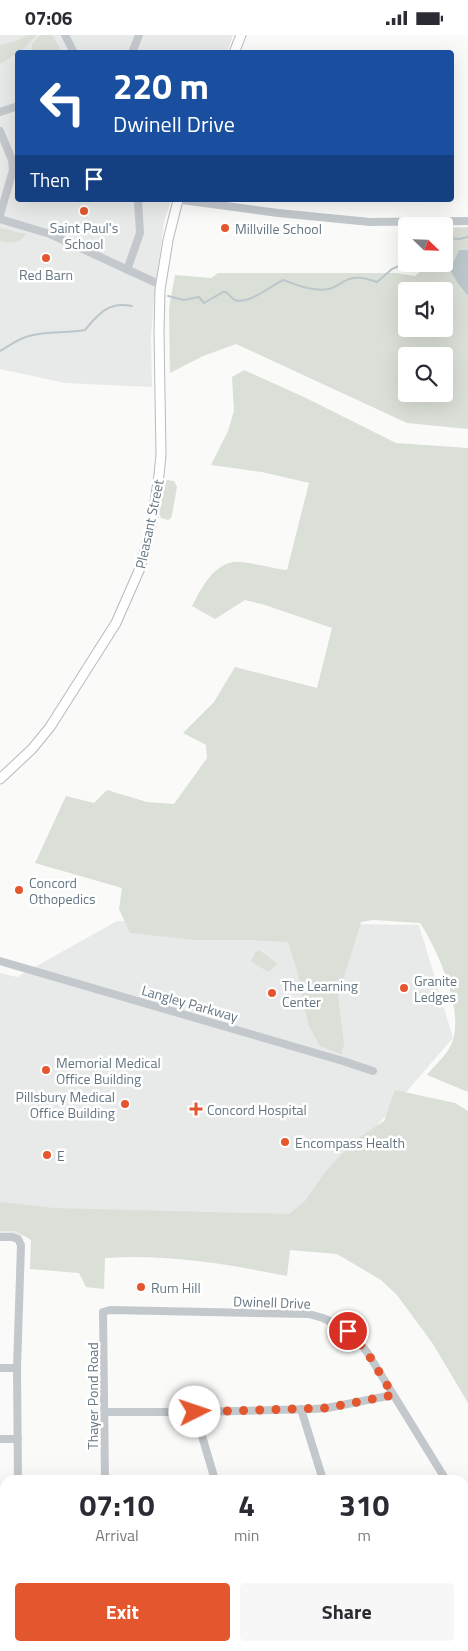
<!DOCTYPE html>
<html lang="en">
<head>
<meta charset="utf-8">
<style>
  body { margin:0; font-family:"Titillium Web",sans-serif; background:#f7f7f7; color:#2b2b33; height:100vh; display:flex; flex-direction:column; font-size:19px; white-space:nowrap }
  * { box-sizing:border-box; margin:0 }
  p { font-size:16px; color:#7c7c81 }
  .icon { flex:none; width:28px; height:28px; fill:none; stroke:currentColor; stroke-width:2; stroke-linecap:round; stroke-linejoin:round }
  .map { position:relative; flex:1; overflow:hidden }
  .side { position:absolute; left:0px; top:1440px; width:469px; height:176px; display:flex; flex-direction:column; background:#fff; border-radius:15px 15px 0 0; box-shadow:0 5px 20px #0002 }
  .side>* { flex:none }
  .guide { position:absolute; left:15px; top:15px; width:439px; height:152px; border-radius:5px; box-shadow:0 5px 20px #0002; background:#1a4fa0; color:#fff; overflow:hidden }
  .needle { width:32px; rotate:113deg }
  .buttons { position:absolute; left:398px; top:182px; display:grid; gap:10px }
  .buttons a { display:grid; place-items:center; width:55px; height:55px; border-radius:5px; background:#fff; box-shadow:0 5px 20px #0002; font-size:25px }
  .pin { position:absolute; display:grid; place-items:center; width:42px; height:42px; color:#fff; margin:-21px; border:2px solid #fff; border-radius:50%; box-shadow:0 1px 5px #0007 }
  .me { position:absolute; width:55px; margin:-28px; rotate:86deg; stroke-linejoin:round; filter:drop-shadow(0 0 4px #0008) }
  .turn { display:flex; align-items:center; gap:18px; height:105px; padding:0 15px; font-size:22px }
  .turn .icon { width:65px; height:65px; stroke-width:2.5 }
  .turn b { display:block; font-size:35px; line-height:42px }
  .then { display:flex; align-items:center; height:48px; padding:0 15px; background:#0003; gap:10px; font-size:19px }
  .eta { display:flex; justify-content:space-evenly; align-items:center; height:85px; text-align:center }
  .eta b { font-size:30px; font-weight:700; line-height:35px }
  .primary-button { display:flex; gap:10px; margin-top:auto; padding:10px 15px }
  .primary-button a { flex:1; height:58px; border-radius:5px; background:#e4572e; color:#fff; font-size:20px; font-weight:700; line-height:58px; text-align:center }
  .primary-button a+a { background:#f7f7f7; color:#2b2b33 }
  .status { display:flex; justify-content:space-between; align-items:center; height:35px; padding:0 25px; background:#fff; direction:ltr }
  .status svg { height:14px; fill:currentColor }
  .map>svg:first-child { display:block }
</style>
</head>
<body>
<div class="status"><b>07:06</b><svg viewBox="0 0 49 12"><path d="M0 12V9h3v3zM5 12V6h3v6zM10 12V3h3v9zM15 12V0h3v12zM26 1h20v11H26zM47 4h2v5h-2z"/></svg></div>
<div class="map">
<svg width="468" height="1616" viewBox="0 0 468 1616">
  <rect width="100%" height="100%" fill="#fafaf8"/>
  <path fill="#e8e9e9" d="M0,0H233L227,17L18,18V165H171L164,187L154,266L151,302L152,352L65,348L0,334Z
    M117,886L419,890L453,1003L329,1146L363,1213L0,1200V938L17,942Z"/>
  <path fill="#dadfd7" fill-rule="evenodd" d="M27,0H37L20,17L0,29V10L16,6Z
    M40,0H52L62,17H32V9Z
    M468,192V215H459V250L468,261V394L407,388L236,309L203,321L170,338L169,273L175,240L211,243L218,238H396L415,241L427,231L428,229H444V193ZM406,256H444V294H406ZM406,321H444V359H406Z
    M0,193L26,199C19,209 11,208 0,206Z
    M244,335L306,363L396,408L468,413V1057L427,1040C434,1031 446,1021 451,1010C466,978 438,915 420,888L373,885L361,887L338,961L344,1009L341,1019L320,1011L309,991L303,967L297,935L288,907L249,905H195L130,898L119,874L122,853L35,828L66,761L94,768L107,755L147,767L174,769L207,723L206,710L183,698L214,667L235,632L317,653L332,593L265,570L245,565L215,584L192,571C201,554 212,531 233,527C242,525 276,534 287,535L309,448L262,437L211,430L228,396L234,376L232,342Z
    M167,445L174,446L177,452L172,480L171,483L168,485L161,483L159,478L164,447Z
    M259,915L278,929L268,937L251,926L255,918Z
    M395,1055L455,1068L468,1076V1368L433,1309L397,1260L381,1245L337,1219L290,1215L287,1241C227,1229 166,1219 105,1223L104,1254L86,1252L79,1238L30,1234L31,1205L16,1196H0V1167L54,1173L289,1179L305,1166L326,1136L354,1106L384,1086Z"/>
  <path fill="#bbc7cb" d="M459,215H468V261L459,250L450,235Z"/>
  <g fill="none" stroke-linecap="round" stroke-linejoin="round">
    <path stroke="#bbc7cb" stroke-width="2" d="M444,203L459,204L468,202
      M168,261L184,265L199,262L204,268L223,257H226C229,259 231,263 235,265C248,270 271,251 283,245C297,250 314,257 329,254C334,253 338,250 343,247C355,240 364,243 377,247L392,234L406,228
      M0,316C7,312 14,307 21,304C41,295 64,299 85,295C98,279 109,266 132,271"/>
    <g stroke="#b5babe" stroke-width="11">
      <path id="major" d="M234,18L241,0
        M0,744L32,714L50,692L116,588L141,531L152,487L159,440L161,420L159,297L160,255L168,205L178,165"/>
    </g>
    <path stroke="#c3c8cc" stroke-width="8" d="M65,0L74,18
      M132,18L139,0
      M0,77L18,71
      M0,96L12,125L13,135L0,180
      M182,165L278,178L370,187L468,186
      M0,184L50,199L161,250
      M127,235L140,198L138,165
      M0,926L343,1026L373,1036
      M0,1202H12L18,1204L21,1210L17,1333L18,1445
      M0,1333H17
      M301,1374L323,1445
      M104,1377H195L313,1374L327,1373L393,1360
      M195,1377L215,1445
      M0,1404H18
      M105,1445L103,1277L110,1275L309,1279L323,1283L336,1289L348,1296L358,1306L367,1317L446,1445
      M0,1493H5
      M21,1611V1616
      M240,1611V1616
      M105,1616V1611
      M435,1616L436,1611"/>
    <use href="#major" stroke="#fff" stroke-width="9"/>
  </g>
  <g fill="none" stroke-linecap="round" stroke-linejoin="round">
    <path stroke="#e4572e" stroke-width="9" stroke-dasharray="0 16.2" d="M195,1377L327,1373L393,1360L367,1317L348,1296"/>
  </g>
  <g fill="#e4572e" stroke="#fff" stroke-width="2">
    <circle cx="84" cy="176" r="5"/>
    <circle cx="225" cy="193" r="5"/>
    <circle cx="46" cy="223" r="5"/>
    <circle cx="19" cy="855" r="5"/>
    <circle cx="404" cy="953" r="5"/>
    <circle cx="272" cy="958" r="5"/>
    <circle cx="46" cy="1035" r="5"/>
    <circle cx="125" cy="1069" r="5"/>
    <path d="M193.5 1066.5h5v5h5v5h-5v5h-5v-5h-5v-5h5z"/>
    <circle cx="285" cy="1107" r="5"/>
    <circle cx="47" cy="1120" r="5"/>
    <circle cx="141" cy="1252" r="5"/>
  </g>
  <g text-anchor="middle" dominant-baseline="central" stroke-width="5" stroke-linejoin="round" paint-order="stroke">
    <g font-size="14" fill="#657683" stroke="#fff" text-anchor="start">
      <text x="84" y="192" text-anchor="middle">Saint Paul's<tspan x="84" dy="16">School</tspan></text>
      <text x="235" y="193">Millville School</text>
      <text x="46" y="239" text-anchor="middle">Red Barn</text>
      <text x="29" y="847">Concord<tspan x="29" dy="16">Othopedics</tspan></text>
      <text x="414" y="945">Granite<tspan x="414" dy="16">Ledges</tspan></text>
      <text x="282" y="950">The Learning<tspan x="282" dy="16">Center</tspan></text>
      <text x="56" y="1027">Memorial Medical<tspan x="56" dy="16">Office Building</tspan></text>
      <text x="115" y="1061" text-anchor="end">Pillsbury Medical<tspan x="115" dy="16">Office Building</tspan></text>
      <text x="207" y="1074">Concord Hospital</text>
      <text x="295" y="1107">Encompass Health</text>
      <text x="57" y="1120">E</text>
      <text x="151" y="1252">Rum Hill</text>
    </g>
    <g font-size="14" fill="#657683" stroke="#fff">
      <text transform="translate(149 489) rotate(-78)">Pleasant Street</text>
      <text transform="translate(190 968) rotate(16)">Langley Parkway</text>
      <text transform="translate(272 1267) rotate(2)">Dwinell Drive</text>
      <text transform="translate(92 1361) rotate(-90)">Thayer Pond Road</text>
    </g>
  </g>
</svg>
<div class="buttons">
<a><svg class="needle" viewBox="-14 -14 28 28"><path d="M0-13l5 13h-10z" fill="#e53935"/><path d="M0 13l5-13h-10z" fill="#7c7c81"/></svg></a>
<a><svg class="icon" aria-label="sound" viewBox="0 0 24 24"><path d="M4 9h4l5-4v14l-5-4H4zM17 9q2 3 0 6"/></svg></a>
<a><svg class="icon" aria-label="search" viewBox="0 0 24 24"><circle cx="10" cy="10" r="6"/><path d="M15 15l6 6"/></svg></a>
</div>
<div class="pin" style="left:348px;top:1296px;background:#d93025"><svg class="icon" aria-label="arrive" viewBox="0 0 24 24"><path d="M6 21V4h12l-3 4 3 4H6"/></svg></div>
<svg class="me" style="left:195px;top:1377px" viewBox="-20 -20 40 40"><circle r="19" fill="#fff"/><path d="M0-13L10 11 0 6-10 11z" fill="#e4572e"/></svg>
<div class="guide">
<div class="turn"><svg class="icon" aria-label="left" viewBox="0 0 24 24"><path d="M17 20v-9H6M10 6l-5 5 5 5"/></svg><div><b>220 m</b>Dwinell Drive</div></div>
<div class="then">Then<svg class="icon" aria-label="arrive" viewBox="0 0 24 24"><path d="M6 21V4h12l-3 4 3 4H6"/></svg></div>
</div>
<section class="side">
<div class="eta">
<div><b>07:10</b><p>Arrival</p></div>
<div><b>4</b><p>min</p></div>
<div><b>310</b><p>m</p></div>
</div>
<div class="primary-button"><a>Exit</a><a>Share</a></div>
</section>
</div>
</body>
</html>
